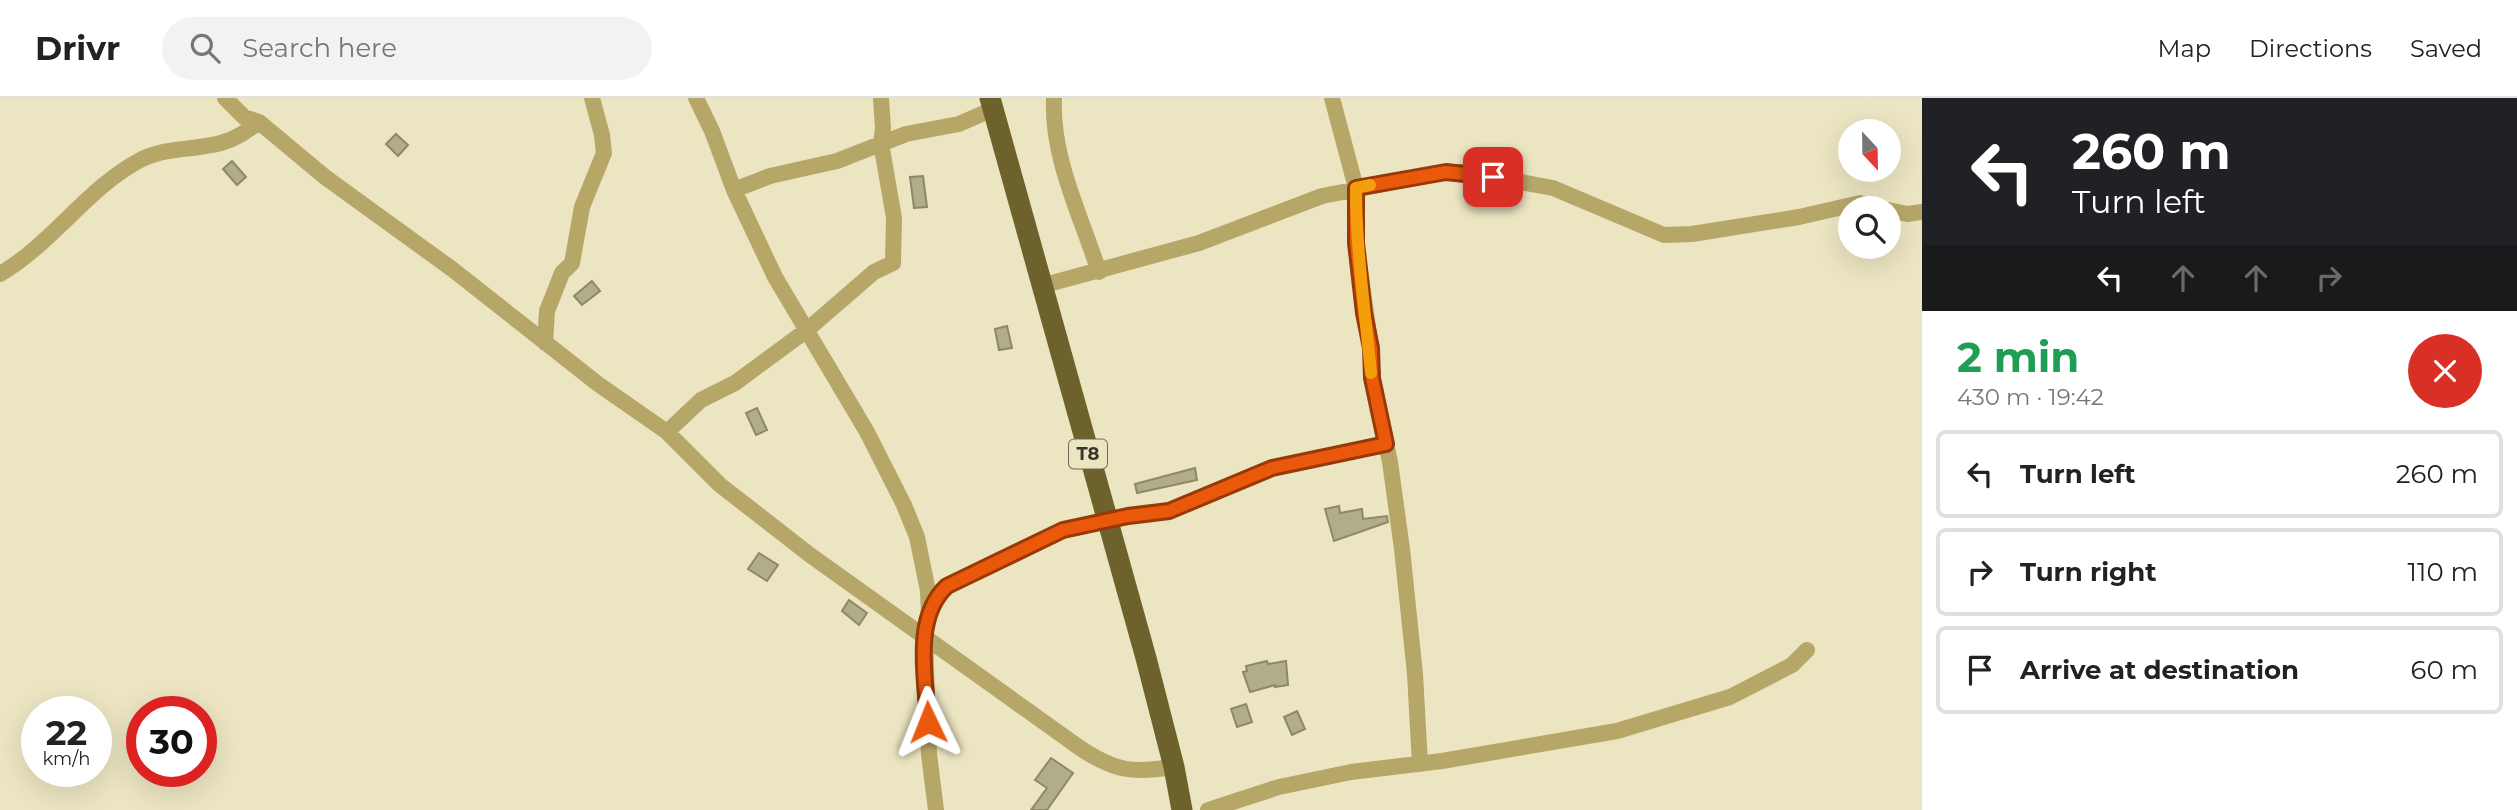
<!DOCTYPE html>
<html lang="en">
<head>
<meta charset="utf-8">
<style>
  body { margin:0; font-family:Montserrat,sans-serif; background:#f2f2f2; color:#222; height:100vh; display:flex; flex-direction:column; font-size:26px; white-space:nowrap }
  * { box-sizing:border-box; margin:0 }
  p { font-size:23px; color:#767676 }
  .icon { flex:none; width:38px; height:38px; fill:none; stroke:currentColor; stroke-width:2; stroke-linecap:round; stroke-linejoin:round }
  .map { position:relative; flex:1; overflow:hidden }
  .side { display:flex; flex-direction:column; background:#fff; width:595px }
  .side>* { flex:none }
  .guide { background:#202124; color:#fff; overflow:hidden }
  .needle { width:46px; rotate:158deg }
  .controls { position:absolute; left:1838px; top:21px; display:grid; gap:14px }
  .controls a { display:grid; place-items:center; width:63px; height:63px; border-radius:50%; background:#fff; box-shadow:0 7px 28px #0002; font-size:35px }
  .speed { position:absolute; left:21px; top:598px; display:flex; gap:14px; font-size:35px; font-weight:700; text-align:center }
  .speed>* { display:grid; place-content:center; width:91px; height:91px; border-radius:50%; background:#fff; box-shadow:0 7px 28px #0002; line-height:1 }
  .speed small { font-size:18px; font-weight:400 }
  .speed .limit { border:10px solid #d22; background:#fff; color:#111 }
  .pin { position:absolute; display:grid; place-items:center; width:60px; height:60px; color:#fff; margin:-30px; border-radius:14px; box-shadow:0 4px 10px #0006 }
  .me { position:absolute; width:77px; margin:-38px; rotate:358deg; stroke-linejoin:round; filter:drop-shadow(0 0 5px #0008) }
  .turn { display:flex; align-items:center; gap:24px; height:147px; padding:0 35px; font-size:32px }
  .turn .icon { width:91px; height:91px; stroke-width:2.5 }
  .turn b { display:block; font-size:49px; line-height:60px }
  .lanes { display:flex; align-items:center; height:66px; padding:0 35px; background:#0003; justify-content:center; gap:35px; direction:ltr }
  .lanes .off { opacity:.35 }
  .round { display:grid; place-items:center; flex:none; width:74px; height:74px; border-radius:37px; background:#f2f2f2 }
  .headline { display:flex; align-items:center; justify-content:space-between; height:119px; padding:0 35px }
  h1 { font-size:42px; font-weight:700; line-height:52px; color:#1e9e55 }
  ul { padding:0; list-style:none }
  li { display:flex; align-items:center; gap:21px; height:88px; margin:0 14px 10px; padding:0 21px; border:4px solid #e0e0e0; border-radius:10px }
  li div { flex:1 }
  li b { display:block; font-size:26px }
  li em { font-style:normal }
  header { display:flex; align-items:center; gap:42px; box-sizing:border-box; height:98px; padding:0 35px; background:#fff; border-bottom:2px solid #e0e0e0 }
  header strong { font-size:33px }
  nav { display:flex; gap:38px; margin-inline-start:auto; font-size:24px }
  .search { width:490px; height:63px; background:#f2f2f2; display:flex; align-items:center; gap:18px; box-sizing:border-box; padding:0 24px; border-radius:38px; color:#767676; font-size:26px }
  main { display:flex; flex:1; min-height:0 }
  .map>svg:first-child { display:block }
</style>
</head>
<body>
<header>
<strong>Drivr</strong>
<div class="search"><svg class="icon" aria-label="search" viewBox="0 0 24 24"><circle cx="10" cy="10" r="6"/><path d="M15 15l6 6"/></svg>Search here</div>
<nav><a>Map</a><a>Directions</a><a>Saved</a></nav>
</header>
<main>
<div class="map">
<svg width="1922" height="712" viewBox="0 0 1922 712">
  <rect width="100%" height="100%" fill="#ebe5c2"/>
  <path fill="#b1ac8a" stroke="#8e8868" stroke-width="2" d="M396,36L408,47L398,58L386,46Z
    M232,63L246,79L237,87L223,71Z
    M923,78L927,109L914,110L910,79Z
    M592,183L600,193L582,207L574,198Z
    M1007,228L1012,250L999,252L995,231Z
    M757,310L767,332L756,337L746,315Z
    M1195,370L1197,382L1137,395L1135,386Z
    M1339,408L1340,415L1362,411L1363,421L1387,418L1388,424L1334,443L1325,411Z
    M759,455L778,467L767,483L748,471Z
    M849,502L867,515L859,527L842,513Z
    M1267,563L1268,566L1286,563L1288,587L1275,589V587L1250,594L1243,574L1247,573L1246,568Z
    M1246,606L1252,624L1237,629L1231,611Z
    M1297,613L1305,631L1292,637L1284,619Z
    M1051,660L1073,675L1047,712H1031L1047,690L1035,682Z"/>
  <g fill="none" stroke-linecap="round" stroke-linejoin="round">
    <path stroke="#b6a769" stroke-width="16" d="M225,0L244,19L259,24L325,79L452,171L598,286L667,334L720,387L810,457L1080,650C1116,674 1133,675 1174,669
      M696,0L712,33L734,92L775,179L867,334L904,407L917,439L928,493L929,516L925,538L929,656L936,712
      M1054,0C1051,59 1081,118 1099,174
      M1332,0L1356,90V145L1371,250L1372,280L1390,364L1402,451L1415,576L1420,666
      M734,92L770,78L837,63L906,36L959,26L993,11
      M1888,112L1907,116L1922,114
      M0,176C53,145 88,89 142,61C167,49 196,52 221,45C236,41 247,33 259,24
      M1041,188L1199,145L1322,98L1446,74L1472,75L1553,90L1664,137L1692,136L1799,119L1860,105L1880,110
      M545,245L547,213L562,175L572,165L582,109L604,55L602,37L592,0
      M667,334L701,302L735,285L807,232L874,174L893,165L894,120L881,45L883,30L881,0
      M929,513L939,496L947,488L1063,432L1128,418L1169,413L1271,370L1386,346
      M1208,712L1279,689L1351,674L1442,663L1617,633L1730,599L1792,567L1807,552"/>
    <path stroke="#6d612c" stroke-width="21" d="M990,0L1146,560L1174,669L1182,712"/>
  </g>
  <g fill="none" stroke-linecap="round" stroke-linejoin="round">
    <g stroke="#983908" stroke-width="18">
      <path id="route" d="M928,624C926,582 912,520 947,488L1063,432L1128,418L1169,413L1272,370L1386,346L1372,280L1371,250L1364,215L1356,145V90L1446,74L1493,79"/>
    </g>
    <use href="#route" stroke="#ea580c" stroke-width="12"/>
    <path stroke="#f59e0b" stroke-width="12" d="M1370,87L1356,90C1356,152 1365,213 1371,275"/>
  </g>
  <g text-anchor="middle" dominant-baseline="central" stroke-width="5" stroke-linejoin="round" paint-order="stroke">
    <rect fill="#ebe5c2" stroke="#6e6a56" stroke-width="2" x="1069" y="341.5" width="38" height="29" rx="5"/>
    <g font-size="18" font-weight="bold" fill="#383528">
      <text x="1088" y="356">T8</text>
    </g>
  </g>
</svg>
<div class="controls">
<a><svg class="needle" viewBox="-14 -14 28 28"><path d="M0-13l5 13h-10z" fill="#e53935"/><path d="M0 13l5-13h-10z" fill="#767676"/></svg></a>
<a><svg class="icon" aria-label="search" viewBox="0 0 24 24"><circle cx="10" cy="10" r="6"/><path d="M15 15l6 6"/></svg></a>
</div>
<div class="speed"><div>22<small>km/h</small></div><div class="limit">30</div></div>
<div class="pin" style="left:1493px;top:79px;background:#d93025"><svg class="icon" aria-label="arrive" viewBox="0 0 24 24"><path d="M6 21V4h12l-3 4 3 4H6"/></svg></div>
<svg class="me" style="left:928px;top:624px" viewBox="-20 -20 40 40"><path d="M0-17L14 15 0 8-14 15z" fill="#ea580c" stroke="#fff" stroke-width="4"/></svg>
</div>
<section class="side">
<div class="guide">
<div class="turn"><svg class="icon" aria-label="left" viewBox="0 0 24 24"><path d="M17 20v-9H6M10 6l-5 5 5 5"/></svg><div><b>260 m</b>Turn left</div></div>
<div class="lanes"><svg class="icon" aria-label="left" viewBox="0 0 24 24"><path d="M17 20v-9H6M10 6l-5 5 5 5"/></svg><svg class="icon off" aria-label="ahead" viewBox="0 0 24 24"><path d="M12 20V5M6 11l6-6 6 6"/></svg><svg class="icon off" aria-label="ahead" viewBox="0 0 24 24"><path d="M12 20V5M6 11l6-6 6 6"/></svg><svg class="icon off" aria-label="right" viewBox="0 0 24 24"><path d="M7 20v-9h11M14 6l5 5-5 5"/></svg></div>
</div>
<div class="headline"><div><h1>2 min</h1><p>430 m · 19:42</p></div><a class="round" style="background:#d93025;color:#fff"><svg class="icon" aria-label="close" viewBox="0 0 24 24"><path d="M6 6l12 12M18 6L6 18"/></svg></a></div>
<ul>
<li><svg class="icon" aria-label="left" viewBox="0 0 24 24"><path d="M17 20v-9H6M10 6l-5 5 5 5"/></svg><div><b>Turn left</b></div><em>260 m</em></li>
<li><svg class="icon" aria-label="right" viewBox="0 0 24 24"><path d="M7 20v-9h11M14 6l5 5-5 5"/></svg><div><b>Turn right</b></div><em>110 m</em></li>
<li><svg class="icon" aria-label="arrive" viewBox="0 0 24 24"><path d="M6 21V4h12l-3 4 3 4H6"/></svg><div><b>Arrive at destination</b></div><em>60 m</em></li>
</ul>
</section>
</main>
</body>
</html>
